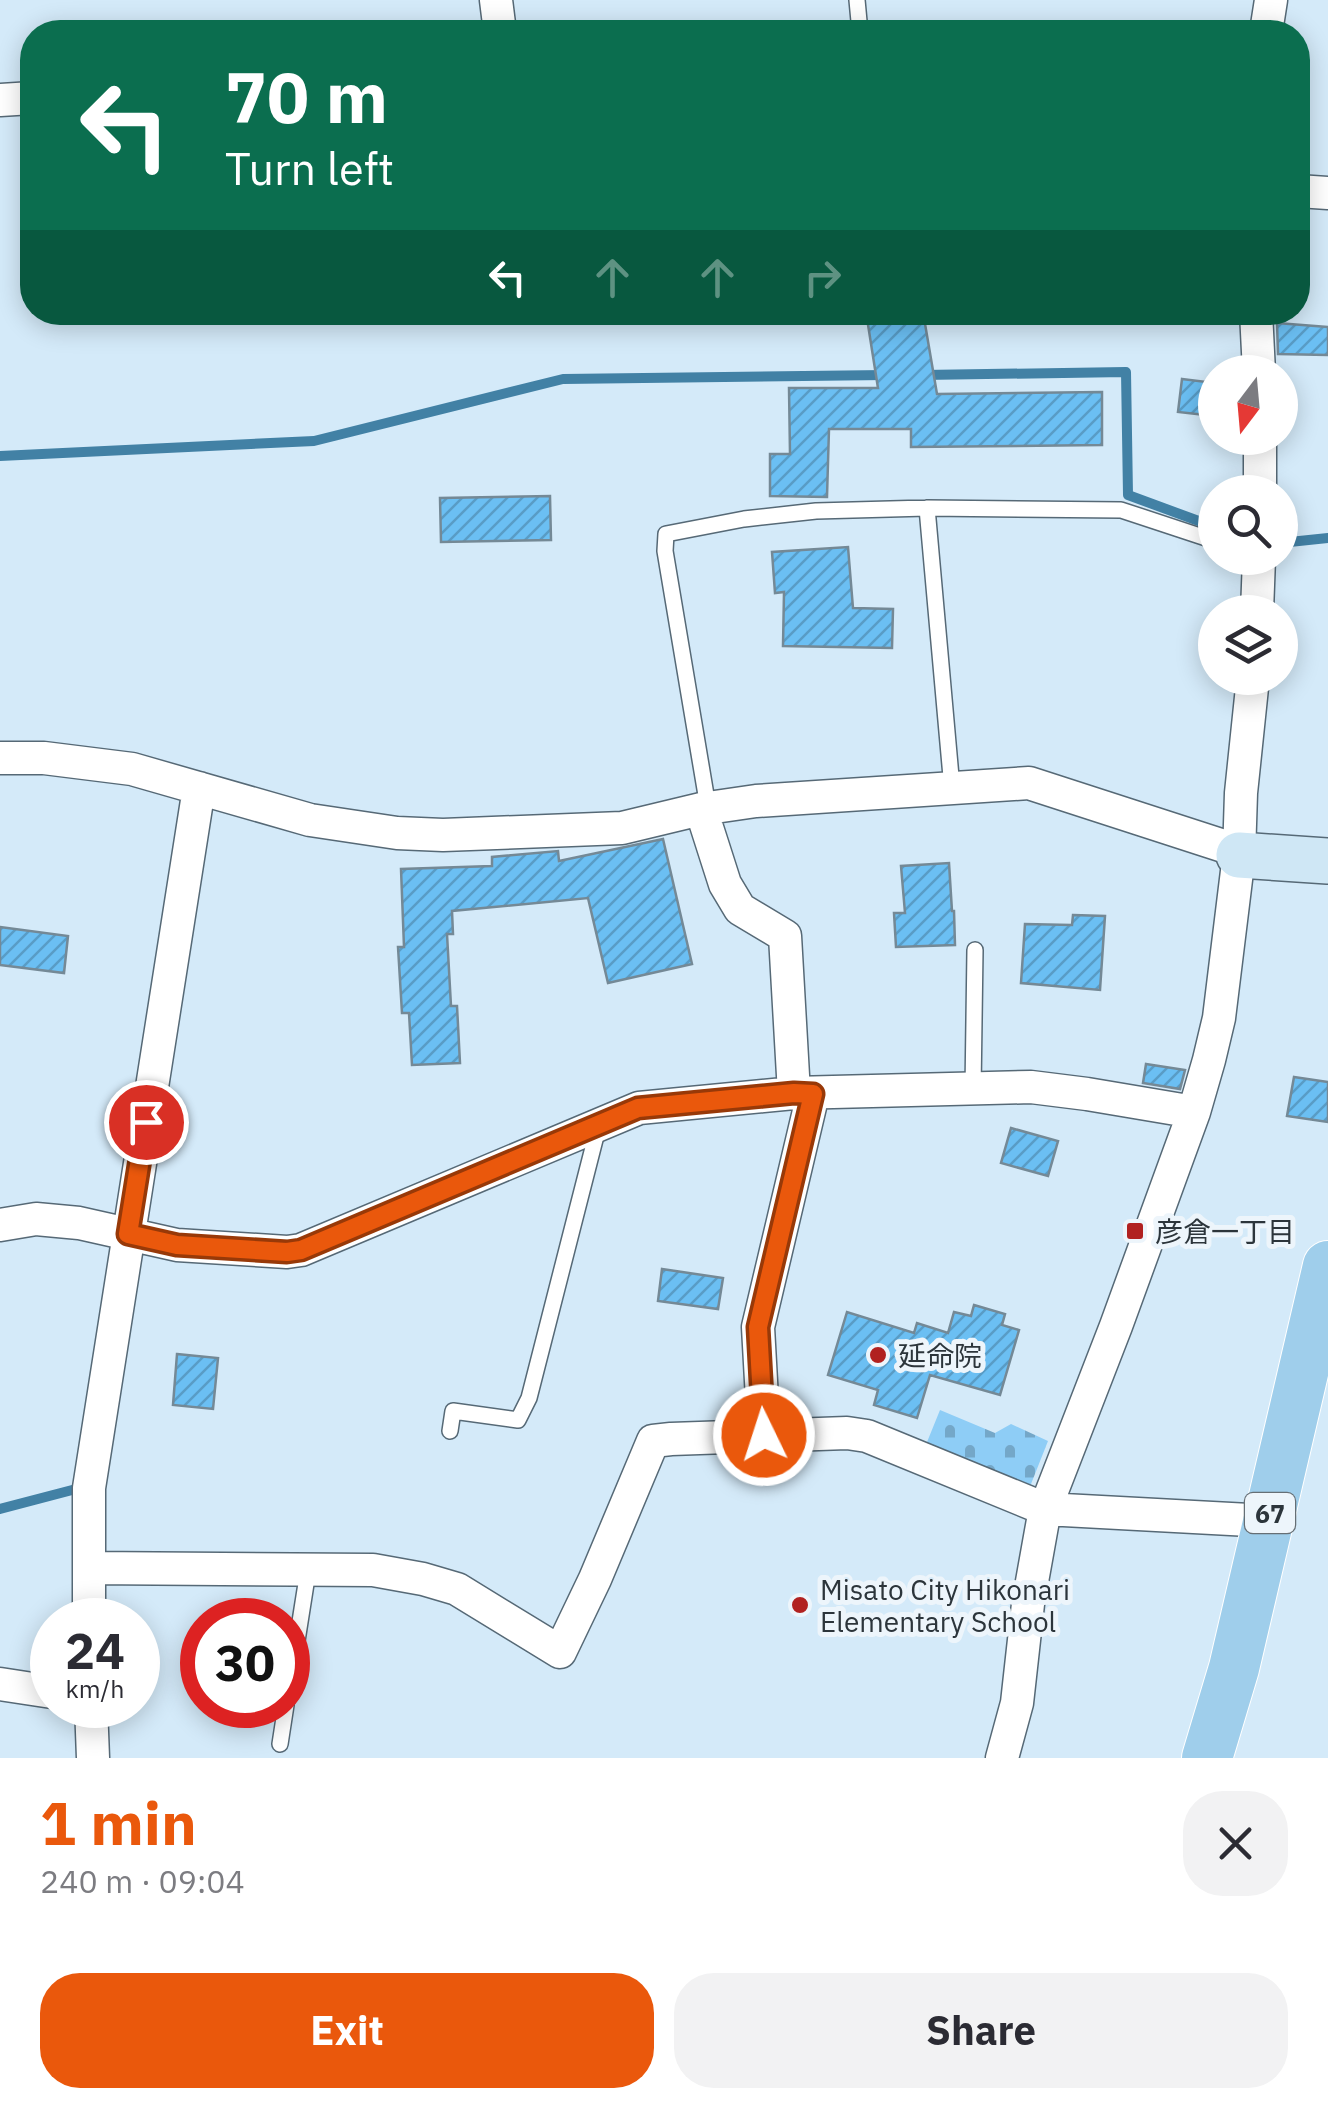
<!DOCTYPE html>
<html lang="en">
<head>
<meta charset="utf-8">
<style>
  body { margin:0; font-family:"IBM Plex Sans","Noto Sans JP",sans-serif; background:#f2f2f3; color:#2b2b33; height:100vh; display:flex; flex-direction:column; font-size:38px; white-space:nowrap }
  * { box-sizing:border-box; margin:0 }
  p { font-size:32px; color:#7c7c81 }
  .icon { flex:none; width:55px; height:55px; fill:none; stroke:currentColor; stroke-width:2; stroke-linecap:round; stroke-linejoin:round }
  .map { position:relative; height:1758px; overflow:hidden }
  .details { display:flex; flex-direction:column; background:#fff; flex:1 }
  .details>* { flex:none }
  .top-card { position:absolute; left:20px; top:20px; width:1290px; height:305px; border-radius:40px; box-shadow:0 5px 25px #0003; background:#0b6e4f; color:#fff; overflow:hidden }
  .needle { width:65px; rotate:196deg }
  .buttons { position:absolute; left:1198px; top:355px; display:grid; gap:20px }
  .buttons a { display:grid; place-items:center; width:100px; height:100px; border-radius:50%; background:#fff; box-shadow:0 5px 25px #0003; font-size:50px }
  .speed { position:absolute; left:30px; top:1598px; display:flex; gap:20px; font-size:50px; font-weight:700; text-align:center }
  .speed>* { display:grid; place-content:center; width:130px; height:130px; border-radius:50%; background:#fff; box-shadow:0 5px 25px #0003; line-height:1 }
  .speed small { font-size:25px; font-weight:400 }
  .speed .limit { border:15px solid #d22; background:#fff; color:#111 }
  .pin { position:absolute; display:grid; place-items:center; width:85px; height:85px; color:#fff; margin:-42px; border:5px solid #fff; border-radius:50%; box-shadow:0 2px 10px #0007 }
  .me { position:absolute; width:110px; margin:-55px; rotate:356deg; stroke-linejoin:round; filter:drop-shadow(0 0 8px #0008) }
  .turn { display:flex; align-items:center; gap:35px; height:210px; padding:0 40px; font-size:45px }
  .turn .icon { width:130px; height:130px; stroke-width:2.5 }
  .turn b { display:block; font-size:70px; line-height:85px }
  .lanes { display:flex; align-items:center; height:95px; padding:0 40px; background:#0003; justify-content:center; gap:50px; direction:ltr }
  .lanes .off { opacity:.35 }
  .round { display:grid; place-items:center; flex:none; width:105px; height:105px; border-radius:40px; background:#f2f2f3 }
  .head { display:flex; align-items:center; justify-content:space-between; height:170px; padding:0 40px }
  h1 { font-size:60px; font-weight:700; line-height:75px; color:#ea580c }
  .action { display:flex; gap:20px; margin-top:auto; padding:20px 40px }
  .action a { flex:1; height:115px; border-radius:40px; background:#ea580c; color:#fff; font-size:40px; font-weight:700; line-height:115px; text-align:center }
  .action a+a { background:#f2f2f3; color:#2b2b33 }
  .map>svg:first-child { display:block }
</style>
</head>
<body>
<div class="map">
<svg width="1328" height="1758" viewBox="0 0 1328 1758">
  <defs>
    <pattern id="cemetery-stones" width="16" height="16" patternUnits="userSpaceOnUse" patternTransform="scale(2.5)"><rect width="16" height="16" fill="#8ecdf6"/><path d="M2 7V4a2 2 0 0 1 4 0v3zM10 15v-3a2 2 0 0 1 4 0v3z" fill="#74a7c8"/></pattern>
    <pattern id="building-hatch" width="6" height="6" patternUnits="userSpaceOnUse" patternTransform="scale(2.5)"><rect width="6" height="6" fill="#6bbff3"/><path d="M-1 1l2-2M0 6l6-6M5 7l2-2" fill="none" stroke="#589cc6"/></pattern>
  </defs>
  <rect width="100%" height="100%" fill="#d4eaf9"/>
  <path fill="url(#cemetery-stones)" d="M940,1410L995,1433L1011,1424L1048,1441L1031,1484L1024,1488L925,1447Z"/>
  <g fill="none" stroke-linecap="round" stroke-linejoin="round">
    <path stroke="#4281a5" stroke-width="10" d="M923,375L1126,372L1128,495L1215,527
      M0,456L314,441L563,379L886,375
      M1280,543L1328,538
      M0,1509L76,1489"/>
  </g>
  <path fill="url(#building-hatch)" stroke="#748996" stroke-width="2.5" d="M866,312H923L937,394L1102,392V445L911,447V429H829L827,497L770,496V454H790L789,388H878Z
    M1277,323L1328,327V355L1278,354Z
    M1182,379L1215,383V416L1178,412Z
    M550,496L551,540L441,542L440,498Z
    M848,547L853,608L893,609L892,648L783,646L784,592L775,593L772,552Z
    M663,839L692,964L608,983L588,898L452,911L453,934H447L451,1006H457L460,1063L412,1065L409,1013H402L398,947H404L401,869L492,866V857L558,851L559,861Z
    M949,863L952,911H954L955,945L896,947L894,913H905L901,866Z
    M1073,915L1105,916L1100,990L1021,983L1025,924L1072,925Z
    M0,927L68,936L64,973L0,965Z
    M1146,1064L1185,1070L1180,1089L1143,1083Z
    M1294,1077L1328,1082V1122L1287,1116Z
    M1011,1128L1058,1141L1048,1176L1001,1163Z
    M662,1269L723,1278L718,1309L658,1301Z
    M974,1305L1005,1314L1002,1325L1019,1330L1000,1395L930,1375L917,1418L874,1405L878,1390L828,1375L847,1312L914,1333L917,1323L948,1333L954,1312L971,1316Z
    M177,1354L218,1358L213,1409L173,1405Z"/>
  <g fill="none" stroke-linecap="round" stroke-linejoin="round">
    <g stroke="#566976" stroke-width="18">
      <path id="lane" d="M857,0L860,32
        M927,508L952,788
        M708,807L665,551L666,534L744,519L816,511L927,508L1121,510L1215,541
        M973,1090L975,950
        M450,1431L453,1411L518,1420L529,1398L598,1128
        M288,1698L308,1571
        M280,1744L286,1705"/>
    </g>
    <g stroke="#566976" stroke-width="35">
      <path id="street" d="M496,0L500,32
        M1266,32L1271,0
        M0,100L32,98
        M1298,191L1328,193
        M1256,312L1259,372
        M1260,438V492
        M1257,612L1259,558
        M0,758H44L132,769L310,820L397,833L443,835L622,828L701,809L756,801L1029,783L1239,851
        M701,809L725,884L740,909L785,936L794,1093
        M0,1225L36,1219L79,1223L177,1245L287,1252L301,1250L639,1108L794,1093L1031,1087L1087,1094L1194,1112
        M764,1435L758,1327L813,1094
        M89,1568L373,1570L423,1579L457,1589L560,1652L595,1579L653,1441L671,1439L847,1433L867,1436L1045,1509L1268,1521
        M89,1620V1488L199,788
        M0,1684L52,1692
        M91,1705L93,1758
        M1002,1758L1017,1703L1028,1604L1045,1509L1116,1326L1194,1112L1209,1060L1219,1018L1239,855L1241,793L1253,678"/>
    </g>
    <g stroke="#566976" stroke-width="48">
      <path id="secondary" d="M1239,855L1328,861"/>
    </g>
    <g stroke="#fff" stroke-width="52">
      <path id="primary" d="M1207,1758L1234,1668L1328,1266"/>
    </g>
    <use href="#lane" stroke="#fff" stroke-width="15"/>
    <use href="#street" stroke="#fff" stroke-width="32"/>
    <use href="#secondary" stroke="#cfe7f5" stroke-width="45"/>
    <use href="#primary" stroke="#9fceeb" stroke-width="50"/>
  </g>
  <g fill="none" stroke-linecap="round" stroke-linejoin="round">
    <g stroke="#983908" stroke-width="25">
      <path id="route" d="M146,1122L128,1234L177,1245L287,1252L301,1250L638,1108L794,1093L813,1094L758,1327L764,1435"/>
    </g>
    <use href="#route" stroke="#ea580c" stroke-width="18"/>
  </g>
  <g fill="#b12120" stroke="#edf5fb" stroke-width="4">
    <rect x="1125" y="1221" width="20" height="20" rx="5"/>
    <circle cx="878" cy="1355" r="10"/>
    <circle cx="800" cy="1605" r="10"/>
  </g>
  <g text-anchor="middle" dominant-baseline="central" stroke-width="10" stroke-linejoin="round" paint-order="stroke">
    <rect fill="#edf5fb" stroke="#666f75" stroke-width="2.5" x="1245" y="1493" width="50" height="40" rx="8"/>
    <g font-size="25" font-weight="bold" fill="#2c353b">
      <text x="1270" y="1513">67</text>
    </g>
    <g font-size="28" fill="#2c353b" stroke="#edf5fb" text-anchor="start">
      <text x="1155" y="1231">彦倉一丁目</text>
      <text x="898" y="1355">延命院</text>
      <text x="820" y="1589">Misato City Hikonari<tspan x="820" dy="32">Elementary School</tspan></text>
    </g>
  </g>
</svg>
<div class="buttons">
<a><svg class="needle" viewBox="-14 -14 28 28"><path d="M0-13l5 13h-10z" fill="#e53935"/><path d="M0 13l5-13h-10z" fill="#7c7c81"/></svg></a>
<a><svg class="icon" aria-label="search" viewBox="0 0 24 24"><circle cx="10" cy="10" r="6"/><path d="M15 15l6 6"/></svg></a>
<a><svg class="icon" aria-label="layers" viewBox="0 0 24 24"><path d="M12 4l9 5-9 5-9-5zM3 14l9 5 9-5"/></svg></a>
</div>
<div class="speed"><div>24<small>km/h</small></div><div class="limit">30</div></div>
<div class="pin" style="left:146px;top:1122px;background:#d93025"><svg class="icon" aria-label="arrive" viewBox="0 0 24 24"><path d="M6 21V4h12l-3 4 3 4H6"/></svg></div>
<svg class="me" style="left:764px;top:1435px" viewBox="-20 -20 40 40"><circle r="17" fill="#ea580c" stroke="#fff" stroke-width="3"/><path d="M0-11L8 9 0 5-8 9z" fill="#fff"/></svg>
<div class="top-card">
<div class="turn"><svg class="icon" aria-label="left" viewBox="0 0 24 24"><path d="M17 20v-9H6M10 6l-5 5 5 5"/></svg><div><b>70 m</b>Turn left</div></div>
<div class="lanes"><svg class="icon" aria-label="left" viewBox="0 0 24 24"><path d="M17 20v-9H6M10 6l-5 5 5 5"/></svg><svg class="icon off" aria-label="ahead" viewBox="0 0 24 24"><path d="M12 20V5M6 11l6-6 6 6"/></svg><svg class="icon off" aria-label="ahead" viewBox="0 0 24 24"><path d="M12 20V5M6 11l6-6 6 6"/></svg><svg class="icon off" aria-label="right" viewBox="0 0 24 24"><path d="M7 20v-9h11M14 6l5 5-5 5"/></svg></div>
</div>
</div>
<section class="details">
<div class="head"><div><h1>1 min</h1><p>240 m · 09:04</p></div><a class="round"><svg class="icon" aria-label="close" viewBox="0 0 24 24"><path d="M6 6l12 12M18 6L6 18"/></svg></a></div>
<div class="action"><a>Exit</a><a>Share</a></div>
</section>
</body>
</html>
